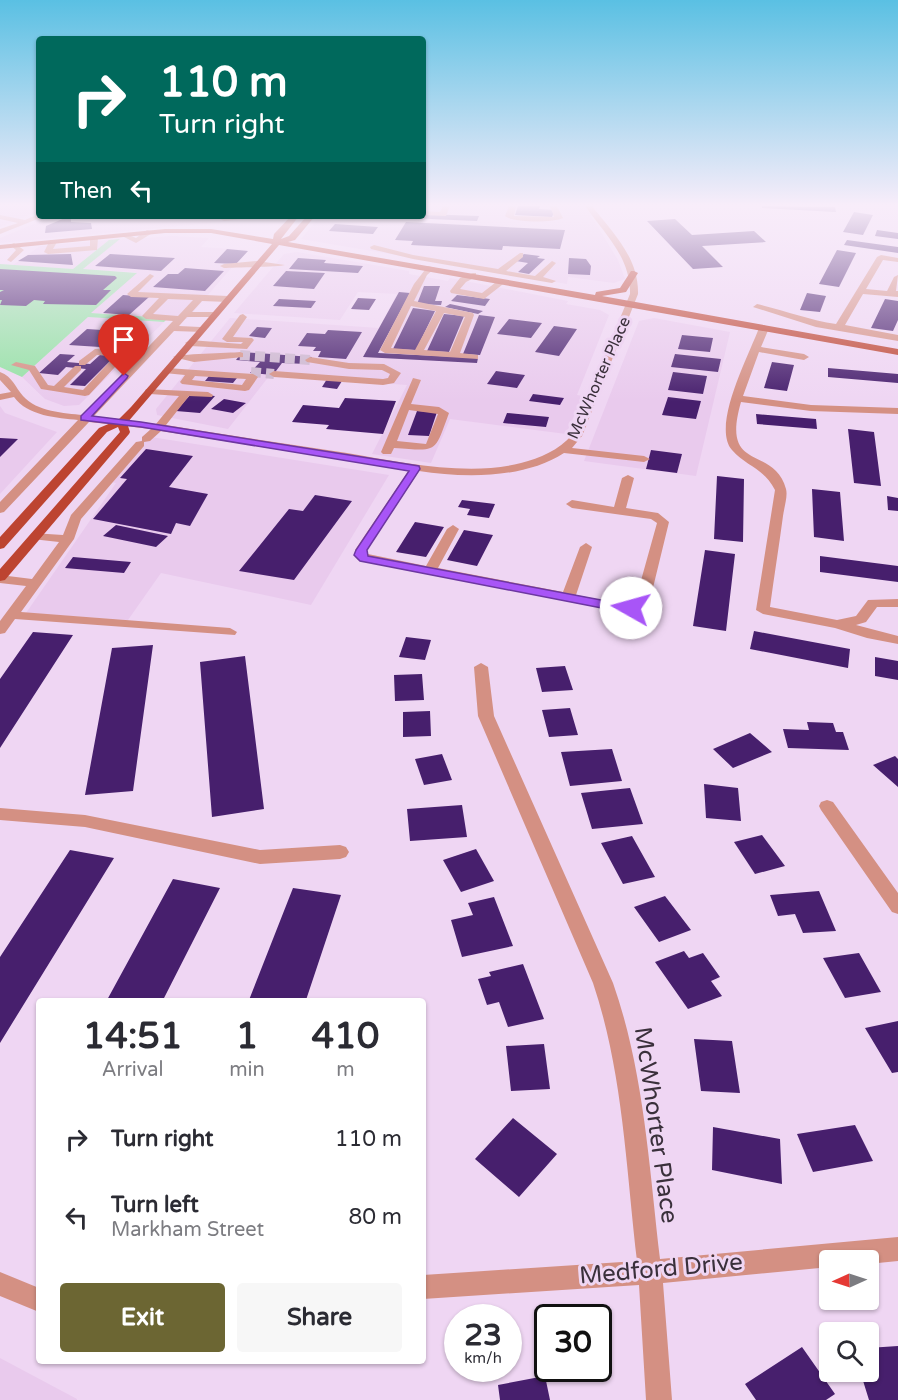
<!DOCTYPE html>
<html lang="en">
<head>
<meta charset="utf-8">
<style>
  body { margin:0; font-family:"Varela Round",sans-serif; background:#f7f7f7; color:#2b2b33; height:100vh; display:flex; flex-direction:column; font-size:22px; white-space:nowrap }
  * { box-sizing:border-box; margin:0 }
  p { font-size:20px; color:#7c7c81 }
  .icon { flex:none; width:33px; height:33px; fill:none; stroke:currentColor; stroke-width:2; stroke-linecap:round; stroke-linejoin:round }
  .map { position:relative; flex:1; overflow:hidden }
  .panel { position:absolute; left:36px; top:998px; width:390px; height:366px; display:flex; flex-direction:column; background:#fff; border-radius:6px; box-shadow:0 2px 4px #0004 }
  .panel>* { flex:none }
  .hud { position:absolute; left:36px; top:36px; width:390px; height:183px; border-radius:6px; box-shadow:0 2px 4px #0004; background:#00695c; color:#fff; overflow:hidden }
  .needle { width:39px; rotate:267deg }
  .fabs { position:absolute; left:819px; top:1250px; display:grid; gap:12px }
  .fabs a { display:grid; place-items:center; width:60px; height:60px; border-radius:6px; background:#fff; box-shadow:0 2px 4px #0004; font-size:30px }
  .speed { position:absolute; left:444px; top:1304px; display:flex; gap:12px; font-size:30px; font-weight:700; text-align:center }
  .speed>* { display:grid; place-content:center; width:78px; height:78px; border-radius:50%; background:#fff; box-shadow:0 2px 4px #0004; line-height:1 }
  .speed small { font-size:15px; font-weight:400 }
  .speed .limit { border:3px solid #111; border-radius:9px; background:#fff; color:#111 }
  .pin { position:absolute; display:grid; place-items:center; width:51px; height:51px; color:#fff; margin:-62px -26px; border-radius:50% 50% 50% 0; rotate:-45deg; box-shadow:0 0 6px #0007 }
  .pin .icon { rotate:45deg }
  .me { position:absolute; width:66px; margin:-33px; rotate:277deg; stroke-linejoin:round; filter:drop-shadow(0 0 4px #0008) }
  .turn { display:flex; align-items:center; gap:21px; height:126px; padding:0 24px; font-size:27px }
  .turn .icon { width:78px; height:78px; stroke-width:2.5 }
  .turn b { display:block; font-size:42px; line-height:51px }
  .then { display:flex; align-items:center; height:57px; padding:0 24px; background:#0003; gap:12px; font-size:22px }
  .eta { display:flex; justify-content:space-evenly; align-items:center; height:102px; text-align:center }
  .eta b { font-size:36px; font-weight:700; line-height:42px }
  .button { display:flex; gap:12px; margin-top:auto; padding:12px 24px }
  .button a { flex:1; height:69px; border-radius:6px; background:#6c6633; color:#fff; font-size:24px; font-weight:700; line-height:69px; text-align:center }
  .button a+a { background:#f7f7f7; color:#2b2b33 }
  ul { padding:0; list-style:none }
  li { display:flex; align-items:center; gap:18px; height:78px; padding:0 24px }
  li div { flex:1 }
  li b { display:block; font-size:22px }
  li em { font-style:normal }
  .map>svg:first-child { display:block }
</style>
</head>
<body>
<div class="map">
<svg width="898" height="1400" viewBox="0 0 898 1400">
  <rect width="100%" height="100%" fill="#efd6f3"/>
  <path fill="#e9caed" d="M0,206H29L38,207L39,211L0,227Z
    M423,206H585L618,260L625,279L614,283L568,277L567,284L301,239L320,216H423Z
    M53,216H274L275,217L0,243V238Z
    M172,236L209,238L201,247L247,250L187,319L91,313L136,272L83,269L118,240Z
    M109,240L73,269L13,265L40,246Z
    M297,252L409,271V274L448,281L450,278L568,301L566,304L600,310L609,315L577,395L583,396L566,434L450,419L431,463L372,454L407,385L270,375L228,429L157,415L156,409L230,318L379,328L397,294L358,292L340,320L234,313L284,254Z
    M88,317L164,322L79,405L64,406L45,399L22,377Z
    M654,318L730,332L696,476L584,461L639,321Z
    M0,406L5,413L57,432L0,494Z
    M145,436L389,475L311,605L161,573L128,620L26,613L116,483L107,481Z
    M0,1358L77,1399V1400H0Z"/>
  <path fill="#93e1a4" d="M120,239L83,269L137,273L91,313L168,318L164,322L88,317L22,377L0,367V264L73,269L109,240Z"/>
  <path fill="#471f6d" d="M518,206H540L539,209L555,210L552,217L515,215Z
    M762,206L835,207L836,212L762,208Z
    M854,212L873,215L863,235L843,232Z
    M423,214L479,216L477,221L408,218V216H423Z
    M65,218L71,219V222L91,223L92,229L45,233L46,226Z
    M675,219L692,235L754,231L766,242L702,246L723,267L693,269L647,221Z
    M406,222L565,230L560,249L503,246L502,250L411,245L413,241L395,240Z
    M335,224L378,227L373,234L329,231Z
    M877,230L898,233V239L875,236Z
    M847,240L898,247V253L844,245Z
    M227,249L248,251L236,264L214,263Z
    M837,250L856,253L839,287L819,284Z
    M71,254L73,265L18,261L28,255Z
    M110,254L175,258L161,271L95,266Z
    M524,254L540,256L537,258L545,259L529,274L518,272L528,263L516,261Z
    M298,258L326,260L324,263L363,266L358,273L289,269Z
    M569,258L586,259L591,266L590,275L568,274Z
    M185,268L224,271L205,291L153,287L168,274H178Z
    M0,269L115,276L117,278L103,290H111L96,305L43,304L45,301L34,300L26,306L0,305L2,300H0V292L4,290H0Z
    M286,271L325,273L314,289L273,286Z
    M424,286H440L435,301H442L441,305L417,304Z
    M399,292L410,293L378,353L478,358L477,363L363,357Z
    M807,293L826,296L820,312L800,310Z
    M123,295L149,297L129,315L103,313Z
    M457,295L490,299L485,306L451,301Z
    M358,298L376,299L369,310L351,309Z
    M279,299L316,301L311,308L273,306Z
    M885,299L898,301V320L893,331L871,328Z
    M450,304L483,311L478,314L445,307Z
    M413,308L435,311L416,350L393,349Z
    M444,314L464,316L449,352L427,351Z
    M479,315L495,317L480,355L463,354Z
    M509,319L542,323L531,338L497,334Z
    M554,326L577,329L559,356L535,352Z
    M257,327L272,328L265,338L249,336Z
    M87,329L117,331L100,347L69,345Z
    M328,330L362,332L346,359L318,357L321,351H313L316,347L298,346L307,333L325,334Z
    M682,335L713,338L710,352L678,349Z
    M242,352L312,357L307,364L282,363L273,375L250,373L260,362L236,360Z
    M60,354L75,355L67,362L90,364L100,355L115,356L85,386L70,385L86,369L66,367L58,375L39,373Z
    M675,354L721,359L718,372L671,367Z
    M772,362L794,365L787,391L764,388Z
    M828,368L898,374V383L828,377Z
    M496,371L525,375L517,388L487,384Z
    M673,372L707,376L703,394L668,390Z
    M209,376L237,378L233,383L205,381Z
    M327,379L342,381L337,389L322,387Z
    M191,394L215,396L200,413L176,411Z
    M533,394L564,398L560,405L529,401Z
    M668,397L701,401L696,419L662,415Z
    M345,398L396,401L383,434L326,429L329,425L292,422L303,405L339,408Z
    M224,399L246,403L233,413L211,409Z
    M417,411L437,412L429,436L408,435Z
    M507,413L549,417L546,427L503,423Z
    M756,414L816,419L817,429L757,424Z
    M848,429L874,432L881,486L854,483Z
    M0,438L18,439L0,457Z
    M146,449L193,456L169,487L208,494L190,526L176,523L171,534L93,519L127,479L120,478Z
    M651,450L682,454L677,473L646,469Z
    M717,476L744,479L743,542L714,539Z
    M812,489L840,492L844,541L814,537Z
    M315,495L352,501L294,580L239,571L289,509L303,511Z
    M887,496L898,498V511L888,510Z
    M462,500L495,504L489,518L467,515L470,509L458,507Z
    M415,522L444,527L426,557L396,552Z
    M116,525L168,536L156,547L103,536Z
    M464,530L493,535L477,566L447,560Z
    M705,550L735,554L726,631L693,626Z
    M820,556L898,566V582L820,572Z
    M73,557L131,562L124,573L65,568Z
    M754,631L850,649L848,668L750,649Z
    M33,632L73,635L0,748V679Z
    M406,637L431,640L425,660L399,657Z
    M153,645L133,791L85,795L112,648Z
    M245,656L264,809L212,817L200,662Z
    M875,657L898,661V680L875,676Z
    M565,666L573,690L542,692L536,668Z
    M422,674L424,700L395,701L394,675Z
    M570,708L578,735L549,737L542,710Z
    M430,711L431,736L403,737V712Z
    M807,722L833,723L836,732H843L849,750L788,748L783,729L809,730Z
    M750,733L772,752L733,768L713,749Z
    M612,749L622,781L570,786L561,752Z
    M442,754L452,780L424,785L415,759Z
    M895,756L898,759V787L873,765Z
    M704,784L738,788L741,821L706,818Z
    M630,788L643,824L592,829L581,793Z
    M462,805L467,837L410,841L407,809Z
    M762,835L785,866L755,874L734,842Z
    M632,836L655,877L623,884L601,843Z
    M476,849L494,881L461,892L443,860Z
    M70,850L114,858L0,1043V957Z
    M173,879L220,888L163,1000H107Z
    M293,888L341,895L306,1000H249Z
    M819,891L836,931L803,933L795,914L778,916L770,895Z
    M665,896L691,930L659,942L634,907Z
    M494,897L513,946L462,957L451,920L473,915L468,903Z
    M684,951L689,958L703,953L720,977L711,981L722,996L688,1009L655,962Z
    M859,953L881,992L845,998L823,958Z
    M523,964L544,1019L508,1027L499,1002L487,1005L478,979L491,976L489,972Z
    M898,1021V1072L892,1073L865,1028Z
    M694,1039L732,1041L740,1093L701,1091Z
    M544,1044L550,1089L511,1091L506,1046Z
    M513,1118L557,1154L519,1197L475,1159Z
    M855,1125L873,1161L813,1172L797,1134Z
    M713,1127L780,1139L782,1184L712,1170Z
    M898,1346V1400H869L860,1371H868V1348Z
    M802,1347L835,1394L826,1400H756L745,1384Z
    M545,1376L550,1400H500L498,1385Z"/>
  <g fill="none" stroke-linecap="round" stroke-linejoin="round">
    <path stroke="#cbb5ce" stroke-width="10" stroke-dasharray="10 5" stroke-linecap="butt" d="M240,355L310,360
      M251,372L274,374"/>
    <path fill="#d49083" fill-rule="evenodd" d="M443,206H450L446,216L423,215V211L440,212Z
      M509,206H516L514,216L554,217L550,206H557L563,218C554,223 513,223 505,216Z
      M585,206H592C613,233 639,258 638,294L582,436L572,448L644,456L650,459L644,462L564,453C524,479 464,478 419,471L367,550L368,554L426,566L447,529L453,525L459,529L438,568L563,592L580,547L586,543L592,547L576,595L617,603L635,602L657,523L651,519L572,508L566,504L572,500L614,507L622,478L628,475L634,478L626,508L658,513L669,522L650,600L644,609L617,611L358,560L355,550L409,470L161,431L150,441L144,442V446L81,519L74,539L21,612L230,628L237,632L235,635L15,619L5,633L0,634V621L26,586L0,583V575L32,579L59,542L32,539L30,536L32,533L63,535L71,515L136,442L142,441V437L151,429L89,422L4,512L0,513V502L78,420C58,418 27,416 14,397L0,400V394L11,392L0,380V372C13,377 15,387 23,396C37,412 64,413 83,415L173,321L146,319L142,316L159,298L131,297L127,294L150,274L154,276L138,292L228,296L232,299L228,302L202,301L192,312H213L216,313V317H187L179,326L200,327L205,330L203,332L174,331L94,416L156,424L179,396L150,394L145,391L146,389L208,392L213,395L212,397L189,396L166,425C226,435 287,444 347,453C400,462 468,477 521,463C540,458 559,450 572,435L630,294C631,258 605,234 585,206ZM168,299L193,300L178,316L153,314Z
      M39,214L45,216L0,234V229L18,223L0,219V215L25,220Z
      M215,216H267L224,221Z
      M147,230L154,232L136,243L120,235L124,233L136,238Z
      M94,236L98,238L97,250L48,254L44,252L50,240L57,242L53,249L90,246V238Z
      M14,243L24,250L11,262L7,260L16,250L10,245Z
      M374,245L413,255L498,269L520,253H523V257L506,271L535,276L552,261L556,263L543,277L556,281L552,283L413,259L371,249L370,247Z
      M881,255L898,258V262L883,260L866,289L887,291L894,277L898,275L896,291H898V297L863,294L845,325L898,335V341L816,327L753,307L757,304C784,310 809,320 836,324L877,257Z
      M257,261L285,265C281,267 234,267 224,268L220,266L224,264Z
      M428,266L435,268L427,275L414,301L473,313L474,315L460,353L478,355V359L385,353L380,350L414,284ZM411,306L436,311L415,350L391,348ZM444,313L465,317L450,352L424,350Z
      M473,273H476V277L466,282L460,289L482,293L500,279L507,281L484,299L451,293L450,291L460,278Z
      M243,314L247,317L233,337L252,338L254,340L247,349L190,346L185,343L190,340L241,344L243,342H227L222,339L240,315Z
      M764,325L769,328L761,347L804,354L809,357L804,360L759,352L743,396L811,405L898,408V414L811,411L741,402C720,474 774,444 786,489C788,496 784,508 783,516C779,546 774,577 770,607L837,620L856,616L868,600L898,599V607H877L866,622L856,625L898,636V644L867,638L835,628L763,614L756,610L775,490C764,468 747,467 732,450C711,426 749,355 759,328Z
      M95,349L123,350L128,353L89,395L85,396L41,389L29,370L11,365L16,362L35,366L48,385L54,386L75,366H81V370L64,387L83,390L115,356L97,355L85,365H79V361Z
      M240,352L243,353V357L194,362L173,357C177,354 230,353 240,352Z
      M310,357L349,363L384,364L401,373L394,383L383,385L274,377L269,374L274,371L383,379L388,378L390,374L382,370L349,369L307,362L305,360Z
      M167,368L253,374L258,377L249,390L245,391L182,384L180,382L185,375L164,373L162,371ZM195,376L246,379L242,385L192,380Z
      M413,378L421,380L411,404L439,407L449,413C434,454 438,451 394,448L391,454H383L381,452ZM409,410L438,414L426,444L397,441Z
      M481,663L488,667L494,716L613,983C644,1071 649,1166 660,1259L898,1237V1261L868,1264V1260H830V1267L663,1283L672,1400H646L639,1285L423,1299V1275L637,1261C626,1168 623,1072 593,983L478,716L474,667Z
      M827,800L833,802L898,893V914L892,912L821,810L819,806L821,802Z
      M0,808L85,815L260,850L340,845L346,847L349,852L346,857L340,859L260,864L85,827L0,820Z
      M0,1272L39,1288V1312L0,1296Z"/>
    <path fill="#bd4431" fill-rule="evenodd" d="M291,216H299L281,239L289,236L307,216H315L295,240L288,242L595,295L596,292L620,288L631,271H634L638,273L626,292L602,296L898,349V355L279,245L127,423L130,432L129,434L5,580L0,581V569L120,432L118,427L107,432L4,548L0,549V537L99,428L118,420L131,407L272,244L211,233H165L0,249V245L165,229H211L273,239L274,234Z"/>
  </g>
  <linearGradient id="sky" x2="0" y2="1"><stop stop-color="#5ac0e3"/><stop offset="0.51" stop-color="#f8edfa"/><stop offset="1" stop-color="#f8edfa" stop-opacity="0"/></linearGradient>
  <rect width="898" height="402" fill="url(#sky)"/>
  <path fill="#a855f7" stroke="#6d37a1" stroke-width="1.5" d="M124,373L128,376L127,378L92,416L141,422L419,466L420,469L367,550L368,556L617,603L631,604L637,608L631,611H617L360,561L354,555L356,550L409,471L141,427L81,420V416Z"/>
  <g text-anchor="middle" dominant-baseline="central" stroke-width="6" stroke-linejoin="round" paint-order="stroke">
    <g font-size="16" fill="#3a303b" stroke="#efd6f3">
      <text transform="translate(599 378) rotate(-66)">McWhorter Place</text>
    </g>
    <g font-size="24" fill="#3a303b" stroke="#efd6f3">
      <text transform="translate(656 1125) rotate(82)">McWhorter Place</text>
      <text transform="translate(661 1269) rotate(-5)">Medford Drive</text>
    </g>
  </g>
</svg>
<div class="fabs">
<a><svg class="needle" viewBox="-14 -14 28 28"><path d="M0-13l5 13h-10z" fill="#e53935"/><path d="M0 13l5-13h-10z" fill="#7c7c81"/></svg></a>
<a><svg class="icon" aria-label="search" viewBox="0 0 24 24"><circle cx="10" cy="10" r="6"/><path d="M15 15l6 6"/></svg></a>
</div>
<div class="speed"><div>23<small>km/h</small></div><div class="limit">30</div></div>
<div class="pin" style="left:124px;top:376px;background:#d93025"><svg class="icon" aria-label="arrive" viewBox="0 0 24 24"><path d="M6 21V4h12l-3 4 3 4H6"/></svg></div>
<svg class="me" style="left:631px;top:608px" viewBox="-20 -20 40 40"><circle r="19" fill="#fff"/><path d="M0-13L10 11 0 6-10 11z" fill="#a855f7"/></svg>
<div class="hud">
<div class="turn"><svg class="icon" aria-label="right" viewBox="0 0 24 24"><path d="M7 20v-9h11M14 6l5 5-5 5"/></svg><div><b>110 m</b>Turn right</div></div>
<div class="then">Then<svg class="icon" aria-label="left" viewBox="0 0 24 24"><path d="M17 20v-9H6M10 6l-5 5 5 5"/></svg></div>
</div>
<section class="panel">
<div class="eta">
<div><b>14:51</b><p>Arrival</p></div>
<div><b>1</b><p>min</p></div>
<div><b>410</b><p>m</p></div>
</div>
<ul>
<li><svg class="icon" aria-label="right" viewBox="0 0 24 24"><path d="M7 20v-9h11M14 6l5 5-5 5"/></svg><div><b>Turn right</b></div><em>110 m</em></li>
<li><svg class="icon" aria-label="left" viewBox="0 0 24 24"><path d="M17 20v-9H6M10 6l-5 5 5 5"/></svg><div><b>Turn left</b><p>Markham Street</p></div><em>80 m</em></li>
</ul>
<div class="button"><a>Exit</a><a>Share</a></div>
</section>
</div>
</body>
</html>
